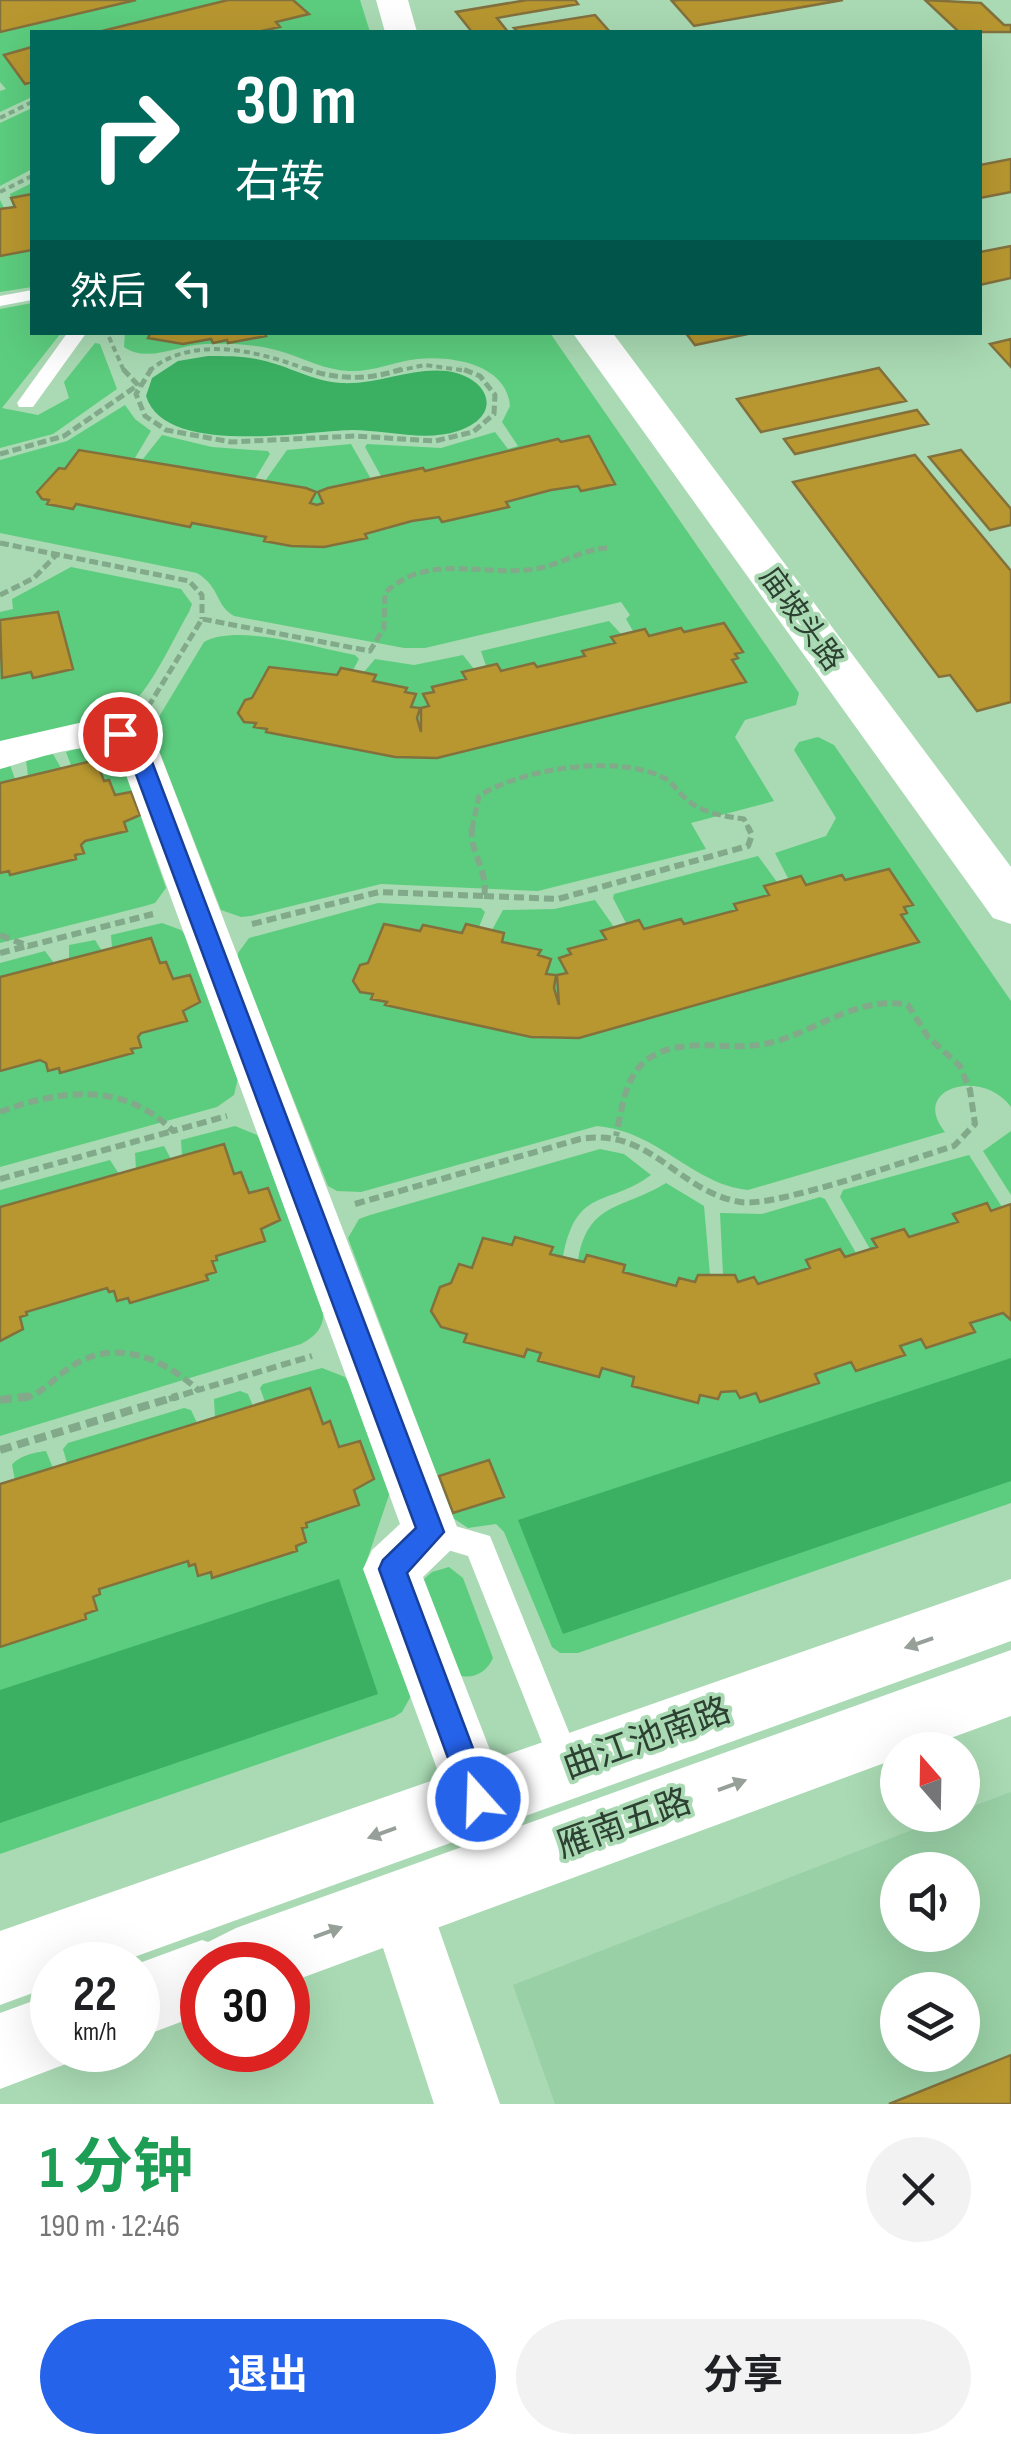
<!DOCTYPE html>
<html lang="zh">
<head>
<meta charset="utf-8">
<style>
  body { margin:0; font-family:"Sofia Sans Condensed","Noto Sans SC",sans-serif; background:#f2f2f2; color:#202124; height:100vh; display:flex; flex-direction:column; font-size:38px; white-space:nowrap }
  * { box-sizing:border-box; margin:0 }
  p { font-size:32px; color:#757577 }
  .icon { flex:none; width:55px; height:55px; fill:none; stroke:currentColor; stroke-width:2; stroke-linecap:round; stroke-linejoin:round }
  .map { position:relative; height:2104px; overflow:hidden }
  .details { display:flex; flex-direction:column; background:#fff; flex:1 }
  .details>* { flex:none }
  .top-card { position:absolute; left:30px; top:30px; width:952px; height:305px; border-radius:0px; box-shadow:0 10px 40px #0002; background:#00695c; color:#fff; overflow:hidden }
  .needle { width:65px; rotate:340deg }
  .controls { position:absolute; left:880px; top:1732px; display:grid; gap:20px }
  .controls a { display:grid; place-items:center; width:100px; height:100px; border-radius:50%; background:#fff; box-shadow:0 10px 40px #0002; font-size:50px }
  .speed { position:absolute; left:30px; top:1942px; display:flex; gap:20px; font-size:50px; font-weight:700; text-align:center }
  .speed>* { display:grid; place-content:center; width:130px; height:130px; border-radius:50%; background:#fff; box-shadow:0 10px 40px #0002; line-height:1 }
  .speed small { font-size:25px; font-weight:400 }
  .speed .limit { border:15px solid #d22; background:#fff; color:#111 }
  .pin { position:absolute; display:grid; place-items:center; width:85px; height:85px; color:#fff; margin:-42px; border:5px solid #fff; border-radius:50%; box-shadow:0 2px 10px #0007 }
  .me { position:absolute; width:110px; margin:-55px; rotate:340deg; stroke-linejoin:round; filter:drop-shadow(0 0 8px #0008) }
  .turn { display:flex; align-items:center; gap:35px; height:210px; padding:0 40px; font-size:45px }
  .turn .icon { width:130px; height:130px; stroke-width:2.5 }
  .turn b { display:block; font-size:70px; line-height:85px }
  .then { display:flex; align-items:center; height:95px; padding:0 40px; background:#0003; gap:20px; font-size:38px }
  .round { display:grid; place-items:center; flex:none; width:105px; height:105px; border-radius:52px; background:#f2f2f2 }
  .headline { display:flex; align-items:center; justify-content:space-between; height:170px; padding:0 40px }
  h1 { font-size:60px; font-weight:700; line-height:75px; color:#1e9e55 }
  .primary-button { display:flex; gap:20px; margin-top:auto; padding:20px 40px }
  .primary-button a { flex:1; height:115px; border-radius:60px; background:#2563eb; color:#fff; font-size:40px; font-weight:700; line-height:115px; text-align:center }
  .primary-button a+a { background:#f2f2f2; color:#202124 }
  .map>svg:first-child { display:block }
</style>
</head>
<body>
<div class="map">
<svg width="1011" height="2104" viewBox="0 0 1011 2104">
  <rect width="100%" height="100%" fill="#a9dab3"/>
  <path fill="#99d0a5" fill-rule="evenodd" d="M1011,1792V2104H555L513,1985L951,1815H962L963,1810ZM898,1870H962V1935H898ZM898,1990H962V2055H898Z"/>
  <path fill="#5ccd7e" d="M0,0H360L370,32H32V97L0,112V91L6,89L0,82Z
    M32,108V169L0,186V123Z
    M32,183V287L0,292V200L4,208L13,207L10,194Z
    M32,303V332L61,333L2,408L38,415L69,398L64,382L95,343L100,344L117,389L53,434L0,448V309Z
    M125,332L550,333L799,693L796,705L745,720L735,737L774,801L691,823L706,849L538,891L381,884L251,916L241,917L221,910L151,730L204,642C237,623 317,648 355,655L359,659L353,670L364,672L375,659L414,665L463,655L474,669L486,666L481,651L609,621L621,634L633,631L626,619L630,615L621,602L425,648H404L234,616C215,605 221,588 197,573L0,533V460L67,441L125,405L135,419L151,431L135,458L143,459L162,435L212,447L268,451L270,454L255,479L265,481L287,450L351,444L371,479L381,476L365,447L367,444L441,448L495,432L508,449L518,446L502,422L510,406C507,364 451,355 417,359C394,362 373,372 349,371C325,370 305,359 283,352C258,344 231,343 206,344C179,344 148,364 124,347Z
    M71,567L181,589L192,604L189,612C173,639 150,692 126,709C100,729 34,736 0,744V612L13,609L12,599Z
    M818,737L834,745L1011,1001V1107C982,1067 909,1088 945,1132L748,1190C692,1184 660,1132 597,1126L361,1192L337,1191L328,1186L238,960V953L249,938L378,903L481,908L485,912L479,927L492,930L503,910L554,909L595,900L614,927L626,923L613,898L614,894L758,856L777,882L789,880L775,853L826,836L836,818L794,750L799,742Z
    M88,745L115,750L119,755L166,888L155,903L145,906L0,943V766L10,765L15,779L28,776L26,760L53,754L61,768L71,765L66,752Z
    M162,923L181,930L186,936L238,1078L234,1095L217,1107L0,1167V963L45,951L54,963L69,959V945L95,940L102,951L112,948L111,935Z
    M235,1126L257,1135L262,1143L323,1309C325,1327 316,1336 301,1344L0,1436V1190L110,1160L119,1174L136,1169L135,1153L164,1146L171,1159L182,1156L181,1140Z
    M1011,1131V1195L983,1151Z
    M600,1149L624,1154L651,1175C608,1207 576,1186 563,1257L578,1261C587,1201 625,1209 666,1183L704,1206L710,1275L723,1274L720,1213L762,1214L820,1197L825,1199L856,1253L870,1249L840,1197L843,1190L969,1155L1002,1207L1011,1204V1503L578,1653H560L552,1647L504,1532L496,1524L468,1528L453,1518L348,1238L359,1219L370,1215Z
    M322,1368L345,1377L351,1386L390,1492L366,1563L411,1696L402,1712L394,1717L0,1854V1484L15,1480L12,1465C18,1456 36,1452 46,1451L53,1468L67,1463L63,1449L68,1443L184,1408L191,1410L197,1423L215,1418L214,1399L240,1391L248,1394L253,1406L265,1402L260,1388L263,1384Z
    M449,1567L463,1578L493,1658C487,1672 473,1680 458,1675L423,1580L432,1572Z"/>
  <path fill="#3bb062" d="M208,356C226,356 244,356 261,360C289,366 312,381 341,383C378,385 411,367 447,371C489,377 505,415 458,431C425,442 386,430 352,430C306,431 164,457 146,396L152,378L178,361Z
    M1011,1358V1481L563,1634L518,1520Z
    M339,1579L378,1694L0,1823V1690Z"/>
  <path fill="#b89730" stroke="#83713d" stroke-width="2.5" d="M0,0H136L0,32Z
    M228,0H293L309,14L276,22L280,27L257,32H98Z
    M527,0H575L578,4L497,18L508,32H472L456,12Z
    M678,0H843L694,26L672,1Z
    M925,0L981,3L1004,25H1011V32H959Z
    M595,15L610,32H518L514,28Z
    M32,47V82L25,84L4,55Z
    M1011,159V192L980,198V165Z
    M32,194V250L0,256V209L15,207L11,198Z
    M1011,246V278L980,285V252Z
    M139,332H264L266,336L228,343L227,340L213,343L211,339L183,344L148,338L150,334Z
    M685,332H757L695,345Z
    M1011,339V367L990,344Z
    M879,368L906,401L761,432L737,399Z
    M917,410L928,424L795,454L784,439Z
    M589,436L615,484L581,491L578,486L551,490L506,502L509,507L442,522L439,517L412,521L365,534L367,538L324,547L291,546L264,541L266,537L192,523L190,527L76,504L73,509L47,504L49,500L42,499L37,492L59,468L65,469L79,450L306,488L316,492L310,503L317,505L323,503L318,492L328,488L423,468L425,471L558,439L561,442Z
    M961,450L1011,509V525L990,530L929,457Z
    M915,455L1011,571V702L977,711L950,675L939,677L793,482Z
    M58,612L73,669L33,678L31,672L2,678L0,620Z
    M724,623L743,652L735,654L738,658L732,660L746,682L437,758L395,757L266,732L267,729L254,727L256,723L244,722L238,713L245,700L252,698L269,667L337,675L341,668L376,675L373,681L407,688L405,692L416,694L411,707L420,708L417,718L421,732V708L429,706L423,694L434,692L432,687L466,679L462,672L497,664L501,671L534,663L537,667L585,656L582,651L615,643L611,637L645,629L649,636L681,628L684,632Z
    M96,760L104,781L109,780L115,795L131,792L140,815L124,822L127,831L85,841L81,845L84,853L75,855L76,859L10,875L9,871L0,873V783Z
    M889,869L913,905L904,907L907,913L901,915L919,942L579,1038L531,1037L385,1005L387,1002L371,999L373,994L360,992L353,981L360,965L368,963L384,924L420,931L423,925L462,933L466,924L504,933L502,942L541,950L538,955L551,959L546,974L556,975L554,988L559,1005L557,975L567,973L559,958L571,954L568,949L606,939L601,931L639,920L644,929L681,919L684,924L737,910L734,904L769,895L764,886L801,876L806,885L842,875L845,880Z
    M151,938L160,963L166,962L173,979L190,975L200,1002L183,1011L187,1021L141,1033L138,1037L141,1047L131,1049L133,1053L60,1073L59,1068L48,1071L46,1063L40,1060L0,1071V977Z
    M224,1144L234,1174L241,1172L249,1193L268,1188L280,1220L261,1229L265,1241L216,1256L217,1260L212,1261L216,1272L206,1275L208,1280L130,1303L128,1298L117,1301L114,1291L109,1292L107,1288L26,1312L27,1315L20,1317L23,1329L0,1341V1207Z
    M987,1203L991,1211L1011,1204V1320L1003,1313L970,1323L975,1332L926,1348L921,1339L900,1346L905,1355L856,1371L851,1362L815,1374L819,1383L760,1402L756,1393L740,1398L736,1391L721,1392L718,1399L700,1395L698,1403L632,1386L634,1377L602,1368L599,1377L538,1361L541,1353L527,1349L524,1357L464,1342L467,1334L441,1327L431,1311L440,1287L451,1283L459,1264L472,1268L483,1238L512,1245L515,1237L553,1247L550,1254L584,1262L587,1255L625,1265L623,1272L676,1286L679,1278L695,1282L698,1275H735L738,1282L754,1277L758,1284L810,1268L806,1260L840,1249L845,1257L877,1247L872,1239L904,1229L909,1237L958,1222L953,1214Z
    M310,1388L323,1424L330,1421L339,1447L360,1441L374,1479L354,1490L359,1505L306,1523L307,1527L302,1528L306,1542L296,1546L297,1551L212,1578L211,1572L198,1576L195,1564L189,1566L188,1561L99,1589L100,1594L93,1597L97,1610L85,1614L86,1619L0,1647V1484Z
    M489,1460L504,1497L453,1513L439,1476Z
    M1011,2055V2104H889Z"/>
  <g fill="none" stroke-linecap="round" stroke-linejoin="round">
    <path stroke="#81a98a" stroke-width="4" stroke-dasharray="6 4" stroke-linecap="butt" d="M0,118L32,102
      M0,192L32,176
      M109,337L124,371
      M149,371C194,333 262,352 311,371
      M397,371L425,365L468,371"/>
    <path stroke="#81a98a" stroke-width="5" stroke-dasharray="9 4" stroke-linecap="butt" d="M152,368L136,394L145,416L166,430L231,442L355,436L435,441L473,432L494,414L495,395L480,376L460,368
      M304,368C339,381 371,380 405,368
      M0,454L64,436L138,385L122,368
      M0,543L189,581L202,595V619
      M0,595L34,578L57,554
      M148,707L202,619L370,651L384,628L385,593C427,552 483,577 535,569C562,565 582,548 610,548
      M472,829L479,796C520,769 616,754 662,777C672,781 677,791 685,798C701,813 723,816 744,819L749,829"/>
    <path stroke="#81a98a" stroke-width="6" stroke-dasharray="10 5" stroke-linecap="butt" d="M472,827C469,853 489,871 484,896
      M484,896L558,899L748,846L752,835L748,827
      M252,924L379,892L484,896
      M0,935L28,946L153,914
      M0,953L27,946
      M0,1112C60,1089 125,1082 173,1131L227,1116
      M0,1179L173,1131
      M355,1204L580,1139C651,1127 677,1191 740,1202C775,1208 911,1159 954,1146L975,1124L970,1090L960,1066L928,1037L908,1005C857,995 816,1032 769,1043C729,1053 684,1034 648,1059C624,1076 622,1110 616,1136
      M23,1399C42,1394 53,1379 69,1368C113,1337 162,1357 198,1390L312,1356
      M169,1399L198,1390"/>
    <path stroke="#81a98a" stroke-width="8" stroke-dasharray="12 6" stroke-linecap="butt" d="M0,1400L32,1396
      M0,1450L178,1396"/>
    <path fill="#fff" fill-rule="evenodd" d="M32,290V300L0,306V296Z
      M68,332H87L33,407H19L17,403Z
      M431,1519L490,1536L583,1767L578,1778L567,1783L556,1778L468,1556L421,1542L416,1532L421,1522Z"/>
    <path fill="#fff" fill-rule="evenodd" d="M92,720L140,728L157,746L459,1532L451,1550L423,1577L509,1799L500,1820L478,1829L456,1820L363,1569L372,1550L400,1524L118,753C96,736 26,762 0,769V741Z
      M401,1873L423,1883L500,2104H434L369,1905L379,1883Z"/>
    <path fill="#fff" fill-rule="evenodd" d="M376,0H408L417,32H385Z
      M572,332H612L1011,867V924L993,918Z
      M1011,1579V1641L112,1965H52V1986L0,2005V1931Z
      M1011,1650V1716L918,1750H898V1758L288,1983V1965H202V2014L138,2038V1965H134L202,1940L208,1942L236,1928Z
      M52,1994V2050H82L79,2059L0,2089V2013Z"/>
  </g>
  <defs><path id="oneway-solid" d="M-6-.8H1V-3.2L6.5 0L1 3.2V.8H-6Z" transform="scale(2.5)"/></defs>
  <g fill="#96a098">
    <use href="#oneway-solid" transform="translate(919 1643) rotate(161)"/>
    <use href="#oneway-solid" transform="translate(732 1785) rotate(-20)"/>
    <use href="#oneway-solid" transform="translate(382 1833) rotate(160)"/>
    <use href="#oneway-solid" transform="translate(328 1932) rotate(-20)"/>
  </g>
  <path fill="#2563eb" stroke="#184099" stroke-width="2.5" d="M120,727L146,746L444,1532L407,1573L492,1799L488,1809L478,1814L467,1809L463,1799L379,1569L383,1560L416,1528L127,750L110,734Z"/>
  <g text-anchor="middle" dominant-baseline="central" stroke-width="8" stroke-linejoin="round" paint-order="stroke">
    <g font-size="30" fill="#2d4132" stroke="#a9dab3">
      <text transform="translate(801 619) rotate(54)">庙坡头路</text>
    </g>
    <g font-size="35" fill="#2d4132" stroke="#a9dab3">
      <text transform="translate(647 1739) rotate(-20)">曲江池南路</text>
      <text transform="translate(624 1824) rotate(-20)">雁南五路</text>
    </g>
  </g>
</svg>
<div class="controls">
<a><svg class="needle" viewBox="-14 -14 28 28"><path d="M0-13l5 13h-10z" fill="#e53935"/><path d="M0 13l5-13h-10z" fill="#757577"/></svg></a>
<a><svg class="icon" aria-label="sound" viewBox="0 0 24 24"><path d="M4 9h4l5-4v14l-5-4H4zM17 9q2 3 0 6"/></svg></a>
<a><svg class="icon" aria-label="layers" viewBox="0 0 24 24"><path d="M12 4l9 5-9 5-9-5zM3 14l9 5 9-5"/></svg></a>
</div>
<div class="speed"><div>22<small>km/h</small></div><div class="limit">30</div></div>
<div class="pin" style="left:120px;top:734px;background:#d93025"><svg class="icon" aria-label="arrive" viewBox="0 0 24 24"><path d="M6 21V4h12l-3 4 3 4H6"/></svg></div>
<svg class="me" style="left:478px;top:1799px" viewBox="-20 -20 40 40"><circle r="17" fill="#2563eb" stroke="#fff" stroke-width="3"/><path d="M0-11L8 9 0 5-8 9z" fill="#fff"/></svg>
<div class="top-card">
<div class="turn"><svg class="icon" aria-label="right" viewBox="0 0 24 24"><path d="M7 20v-9h11M14 6l5 5-5 5"/></svg><div><b>30 m</b>右转</div></div>
<div class="then">然后<svg class="icon" aria-label="left" viewBox="0 0 24 24"><path d="M17 20v-9H6M10 6l-5 5 5 5"/></svg></div>
</div>
</div>
<section class="details">
<div class="headline"><div><h1>1 分钟</h1><p>190 m · 12:46</p></div><a class="round"><svg class="icon" aria-label="close" viewBox="0 0 24 24"><path d="M6 6l12 12M18 6L6 18"/></svg></a></div>
<div class="primary-button"><a>退出</a><a>分享</a></div>
</section>
</body>
</html>
